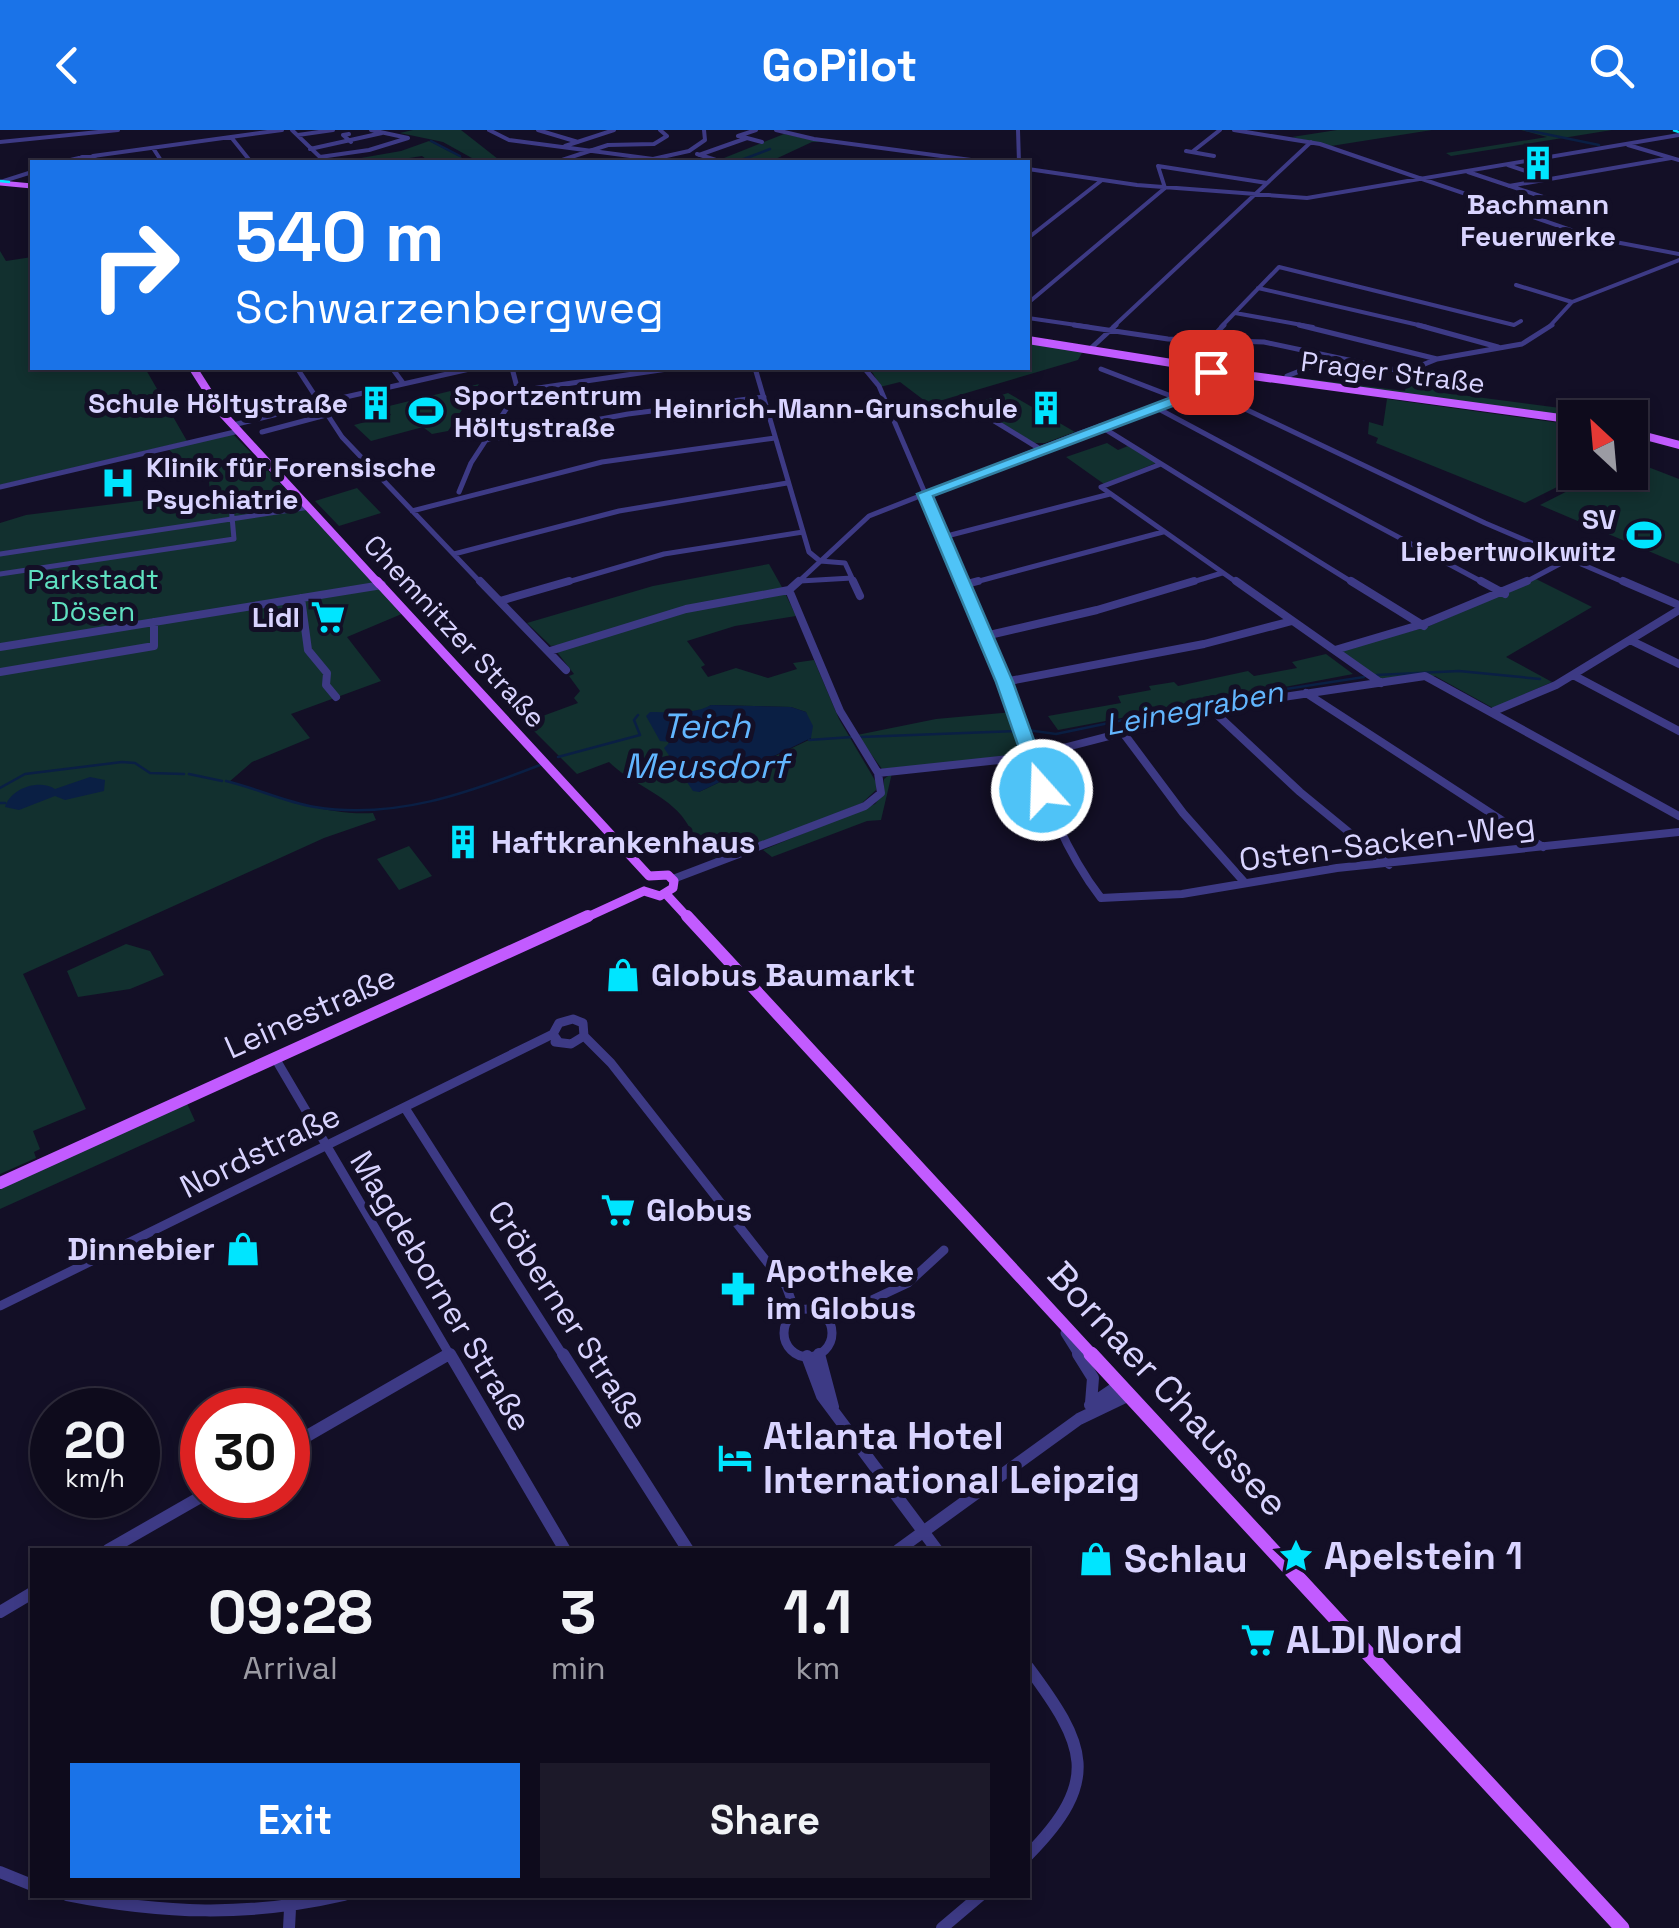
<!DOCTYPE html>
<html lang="en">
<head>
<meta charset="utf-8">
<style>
  body { margin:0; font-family:"Space Grotesk",sans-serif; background:#1c1929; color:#f1f3f6; height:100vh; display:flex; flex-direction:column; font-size:38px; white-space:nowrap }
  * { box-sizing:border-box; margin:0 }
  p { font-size:32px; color:#9b9ba3 }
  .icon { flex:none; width:55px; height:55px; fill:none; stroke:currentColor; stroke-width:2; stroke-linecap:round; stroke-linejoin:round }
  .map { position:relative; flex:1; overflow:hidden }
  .sheet { position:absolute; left:30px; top:1418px; width:1000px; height:350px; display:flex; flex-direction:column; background:#0e0b1c; border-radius:0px; box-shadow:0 5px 15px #0003,0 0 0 2px #2e2b3b }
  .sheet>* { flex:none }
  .top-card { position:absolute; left:30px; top:30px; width:1000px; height:210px; border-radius:0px; box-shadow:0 5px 15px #0003,0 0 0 2px #2e2b3b; background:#1a73e8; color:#fff; overflow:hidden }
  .needle { width:65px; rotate:334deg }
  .fabs { position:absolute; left:1558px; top:270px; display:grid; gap:20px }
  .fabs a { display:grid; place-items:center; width:90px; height:90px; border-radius:0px; background:#0e0b1c; box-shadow:0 5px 15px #0003,0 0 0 2px #2e2b3b; font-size:50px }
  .speed { position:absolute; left:30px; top:1258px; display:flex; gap:20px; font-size:50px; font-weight:700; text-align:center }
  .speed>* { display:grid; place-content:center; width:130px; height:130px; border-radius:50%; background:#0e0b1c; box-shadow:0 5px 15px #0003,0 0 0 2px #2e2b3b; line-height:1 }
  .speed small { font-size:25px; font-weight:400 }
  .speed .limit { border:15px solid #d22; background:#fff; color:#111 }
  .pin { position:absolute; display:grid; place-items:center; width:85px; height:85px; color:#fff; margin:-42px; border-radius:20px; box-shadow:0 5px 15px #0006 }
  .me { position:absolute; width:110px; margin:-55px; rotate:340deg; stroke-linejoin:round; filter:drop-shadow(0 0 8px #0008) }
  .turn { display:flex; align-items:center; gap:35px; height:210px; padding:0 40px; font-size:45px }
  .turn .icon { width:130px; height:130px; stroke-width:2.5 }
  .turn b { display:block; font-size:70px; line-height:85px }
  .eta { display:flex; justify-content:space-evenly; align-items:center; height:170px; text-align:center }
  .eta b { font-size:60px; font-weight:700; line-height:70px }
  .action { display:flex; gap:20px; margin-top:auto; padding:20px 40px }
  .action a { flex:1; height:115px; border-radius:0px; background:#1a73e8; color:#fff; font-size:40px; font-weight:700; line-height:115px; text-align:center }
  .action a+a { background:#1c1929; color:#f1f3f6 }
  header { display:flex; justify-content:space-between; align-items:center; height:130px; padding:0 40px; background:#1a73e8; color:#fff; font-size:45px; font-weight:700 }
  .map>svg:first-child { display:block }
</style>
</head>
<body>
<header><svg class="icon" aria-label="back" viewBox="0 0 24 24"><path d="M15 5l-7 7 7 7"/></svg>GoPilot<svg class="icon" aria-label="search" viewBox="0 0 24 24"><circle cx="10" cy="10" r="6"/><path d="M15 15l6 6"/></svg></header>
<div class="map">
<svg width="1679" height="1798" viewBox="0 0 1679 1798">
  <rect width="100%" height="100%" fill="#130f26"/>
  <path fill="#12302f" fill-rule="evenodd" d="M413,0H461L498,29L479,32L443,12L400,3Z
    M1337,0H1432L1331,16L1292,7Z
    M1521,0H1612L1451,26L1446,23L1547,7Z
    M784,4L822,12H812L769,32H714Z
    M429,11L470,32H430L422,26L384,32H338L401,21Z
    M0,121L6,131L32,127V238H145L187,311L0,355Z
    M1028,213L1083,221L1078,230L929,274L900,252L880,257L873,243L864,238H1028Z
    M1252,242L1405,261L1407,252L1414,250L1461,265L1629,287L1575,288Z
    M479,254L448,301L432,304L423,297L371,311L354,295L391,285L385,277Z
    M1008,263L1075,302L1045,313H1034L972,274Z
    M1387,269L1575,295V342L1585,343L1525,373L1376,313L1378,308L1368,304L1369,292L1383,296Z
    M233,304L404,483L347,507L381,551L291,584L310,608L252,632L229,652C278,664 321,686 373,683L376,690L324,708L23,844L86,979L33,1001L40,1019L34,1022L36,1028L0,1044V393L26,385L210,362L207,332L184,333L168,319Z
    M1107,313L1118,320L1128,316L1156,333L1104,354L1066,327Z
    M1630,330L1679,349V434L1540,375L1603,343L1630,342Z
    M357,358L381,383L339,396L315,371Z
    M769,434L783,459L684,477L558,515L551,516L527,493L653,456Z
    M1536,449L1592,477L1506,527L1552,552L1493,578L1435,546L1381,550L1339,520L1427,497Z
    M785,463L796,486L735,496L687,511L705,535L701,537L708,547L736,538L768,548L797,539L793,533L814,530L839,589L876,652V660L862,673L736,723L716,729C697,717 694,701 681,685C661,662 630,653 609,632L577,644L506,573L522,567L540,587L578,573L574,568L580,561L569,546L574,544L557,522L687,481ZM711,575L791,577L806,582L811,609L699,662L669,615L665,584L704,580Z
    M1326,524L1353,544L1058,600L1048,586L1121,573L1118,566L1151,560L1149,556L1174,552L1178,556L1248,541L1254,546L1297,538L1292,532Z
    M1013,582L1024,620L1016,626L882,639L857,605L936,589Z
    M892,643L881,690L867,691L772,727L763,720L875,674L884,663V649Z
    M409,716L432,746L399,760L377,729Z
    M126,814L150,821L164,845L130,859L78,867L67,841Z
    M185,969L195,991L0,1079V1053Z"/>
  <path fill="#0a1f44" d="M711,575L791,577L806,582L813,596L811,608L699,662L693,661L664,618L670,612L660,611L646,586L650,582C669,582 694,585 711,575Z
    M90,647L105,650L104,661L65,670L55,666L19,680L5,677C11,658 39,649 55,659Z"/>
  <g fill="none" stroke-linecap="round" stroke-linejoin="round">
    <path stroke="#0a1f44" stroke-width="2.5" d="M1526,0L1599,15
      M431,11L460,26
      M736,32L770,19
      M1377,545L1459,541L1540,549
      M1027,600L1056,604L1234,567L1364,547
      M860,607L1017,601
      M809,610L852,607
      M558,627L640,605L634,590L638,585
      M189,644L222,651
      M226,651C256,658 285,672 315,677C394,690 468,663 540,635
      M0,658L25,644L122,632L135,633L150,643L184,644
      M0,673H5"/>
    <path stroke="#3d3a85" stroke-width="4" d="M292,0L320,27L369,20L408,8L371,0
      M489,0L509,10L653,29L689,21L705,10L704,0
      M538,0L578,12
      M776,0L814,9L986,32
      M1018,0L1019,32
      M1234,0L1320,14L1594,108L1679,124
      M349,4L343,5L351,12
      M298,5L333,0
      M738,6L756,0
      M231,7L251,32
      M747,8L762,12
      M0,12L118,0
      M1628,15L1679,30
      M565,16L614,0
      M153,18L162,32
      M310,19L382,3
      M1186,21L1214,26
      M1192,22L1220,0
      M697,24L719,31
      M699,25L747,8L739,6
      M93,26L282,0
      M82,27H95L79,29Z
      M62,32L79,28
      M556,32L608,15L654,14L667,6L660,0
      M1508,35L1546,48
      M1028,39L1137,55L1307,68L1679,5
      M1468,42L1552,70
      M0,52L32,42
      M1509,56L1671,28
      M1028,108L1102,50
      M1516,155L1572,172
      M1258,158L1427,197
      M1028,173L1165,58L1158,36L1267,53
      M1235,183L1313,197
      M1028,188L1090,197
      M1113,197L1311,12
      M1221,197L1279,137L1514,195L1521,191
      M1549,197L1572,172L1679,130"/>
    <path stroke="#3d3a85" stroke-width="5" d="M1074,195L1168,209L1264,212L1405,242L1437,229L1522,214L1552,195
      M1299,195L1437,229
      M1418,195L1498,217
      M1089,220L1116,195
      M1194,226L1224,195
      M297,238L342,307L482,454
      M392,238L403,253
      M755,238L809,422L820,431
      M864,238L879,256L964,454
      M1101,239L1179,269
      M1287,246L1330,229
      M1203,259L1485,393L1628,454
      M518,261L674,238
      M960,270L1040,319
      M319,273L474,238
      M1155,277L1486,454
      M233,295L322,273
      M1100,296L1355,454
      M262,302L326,285
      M486,310L628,284L764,267
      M1161,334L1101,357L1239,454
      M0,357L239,301
      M459,362L471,333L518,261L512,238
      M412,381L602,332L775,308
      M943,407L1110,364
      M0,424L310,377
      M454,424L619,381L787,353
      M0,444L234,409L230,364
      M852,448L855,454
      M800,451L852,448L845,433L820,431
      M561,454L664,424L803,402
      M796,454L869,386L1080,303L1198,262L1212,240
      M968,454L1163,402
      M1186,454L1222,443
      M1522,454L1569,429"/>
    <path stroke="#3d3a85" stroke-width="8" d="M480,451L566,540
      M853,451L860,466
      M963,451C981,494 1000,536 1015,580C1039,646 1057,711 1101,768L1182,764L1337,738L1679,702
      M1236,451L1381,553
      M1351,451L1424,496
      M1481,451L1505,464
      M1623,451L1679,475
      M963,455L978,451
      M301,468L308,520L327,543L326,555L336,567
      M500,471L569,451
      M985,506L1097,480L1194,451
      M1630,510L1679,534
      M0,517L382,455
      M1335,520L1426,493L1527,451
      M550,521L686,479L789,460
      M0,542L154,516V492
      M1573,545L1679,601
      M1004,552L1204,514L1292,491
      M1306,563L1543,717
      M1212,580L1300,662L1389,735
      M1494,581L1556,555L1679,480
      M1124,604L1183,683L1245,753
      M878,643L1028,627L1230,575L1425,546L1679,686
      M673,749L865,676L881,663L878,643L840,581L789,460L799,451"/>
    <path stroke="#3d3a85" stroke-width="9" d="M558,911L553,904L559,893L573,889L583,893L584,906L611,933L786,1156L796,1183
      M555,912L571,914L584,906
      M275,928L451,1227
      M405,978L564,1227
      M0,1176L553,904
      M784 1203a24 24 0 1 1 48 0a24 24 0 1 1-48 0Z
      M829,1190L908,1153L944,1120
      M1065,1203L1080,1227
      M819,1223L820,1227
      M444,1227L449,1224"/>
    <path stroke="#3d3a85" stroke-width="12" d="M450,1224L565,1420
      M563,1224L688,1420
      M819,1224L833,1277
      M1078,1224L1093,1248L1091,1273
      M807,1226L822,1266L937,1420
      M1090,1275L1118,1256
      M288,1317L449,1224
      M108,1420L204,1365
      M898,1420L1079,1289L1127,1266
      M0,1482L32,1463
      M1028,1537C1086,1615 1102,1650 1028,1725
      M0,1742L32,1755
      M67,1765C162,1784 249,1787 344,1765
      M289,1798L290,1779
      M942,1798L981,1765"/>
    <path stroke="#c25bff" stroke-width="5" d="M0,53L32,56"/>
    <path stroke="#c25bff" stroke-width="8" d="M1028,210L1253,246L1575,290
      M193,238L221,282L379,454
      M1630,302L1679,315"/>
    <path stroke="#c25bff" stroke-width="9" d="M377,451L649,746
      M644,761L660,766L673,758L674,751L668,745L649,746
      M666,764L689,789
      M583,789L644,761"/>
    <path stroke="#c25bff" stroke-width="12" d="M687,786L1094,1227
      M0,1053L588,786"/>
    <path stroke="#c25bff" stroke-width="15" d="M1091,1224L1622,1798"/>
    <path stroke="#00e5ff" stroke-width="2.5" d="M0,51L9,52"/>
    <path stroke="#00e5ff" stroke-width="2.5" stroke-dasharray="8 6" stroke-linecap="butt" d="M1673,0L1679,2"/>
  </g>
  <path fill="#4fc3f7" stroke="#337fa1" stroke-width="2.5" d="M1211,238L1218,242L1202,265L933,366L1013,552L1052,660L1042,666L1035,664L996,552L917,364L1193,259Z"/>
  <defs>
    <g id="building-bare" transform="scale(2.7)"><path d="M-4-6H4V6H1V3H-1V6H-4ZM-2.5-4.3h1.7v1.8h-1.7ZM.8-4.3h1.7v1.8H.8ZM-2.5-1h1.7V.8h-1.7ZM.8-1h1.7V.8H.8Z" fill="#00e5ff" stroke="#130f26" stroke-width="2.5" paint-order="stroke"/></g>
    <g id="stadium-bare" transform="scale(2.7)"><path d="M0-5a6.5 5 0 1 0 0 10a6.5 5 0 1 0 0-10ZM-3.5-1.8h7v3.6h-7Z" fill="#00e5ff" stroke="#130f26" stroke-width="2.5" paint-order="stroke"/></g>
    <g id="hospital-bare" transform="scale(2.7)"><path d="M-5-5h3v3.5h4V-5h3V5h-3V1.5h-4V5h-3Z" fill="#00e5ff" stroke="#130f26" stroke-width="2.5" paint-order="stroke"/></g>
    <g id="supermarket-bare" transform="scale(2.7)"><path d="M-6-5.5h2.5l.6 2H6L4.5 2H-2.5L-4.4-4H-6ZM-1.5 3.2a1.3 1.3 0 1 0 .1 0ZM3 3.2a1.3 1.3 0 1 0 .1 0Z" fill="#00e5ff" stroke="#130f26" stroke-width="2.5" paint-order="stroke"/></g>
    <g id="shop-bare" transform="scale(2.7)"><path d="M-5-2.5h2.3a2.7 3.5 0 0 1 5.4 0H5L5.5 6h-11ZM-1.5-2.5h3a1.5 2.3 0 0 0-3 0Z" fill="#00e5ff" stroke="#130f26" stroke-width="2.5" paint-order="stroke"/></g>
    <g id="pharmacy-bare" transform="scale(2.7)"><path d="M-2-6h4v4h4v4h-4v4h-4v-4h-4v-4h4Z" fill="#00e5ff" stroke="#130f26" stroke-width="2.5" paint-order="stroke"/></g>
    <g id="hotel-bare" transform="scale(2.7)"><path d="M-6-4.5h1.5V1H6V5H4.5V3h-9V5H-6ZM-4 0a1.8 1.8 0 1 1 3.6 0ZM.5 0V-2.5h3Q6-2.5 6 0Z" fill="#00e5ff" stroke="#130f26" stroke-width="2.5" paint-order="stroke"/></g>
    <g id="sight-bare" transform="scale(2.7)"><path d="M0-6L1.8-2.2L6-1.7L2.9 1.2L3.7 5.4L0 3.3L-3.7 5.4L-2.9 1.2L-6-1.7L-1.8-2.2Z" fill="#00e5ff" stroke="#130f26" stroke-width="2.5" paint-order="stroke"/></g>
  </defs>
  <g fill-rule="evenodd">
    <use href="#building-bare" x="1538" y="33"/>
    <use href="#building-bare" x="376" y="273"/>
    <use href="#building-bare" x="1046" y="278"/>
    <use href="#stadium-bare" x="426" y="281"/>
    <use href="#hospital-bare" x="118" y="353"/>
    <use href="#stadium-bare" x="1644" y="405"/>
    <use href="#supermarket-bare" x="328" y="487"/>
    <use href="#building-bare" x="463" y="712"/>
    <use href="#shop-bare" x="623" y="845"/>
    <use href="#supermarket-bare" x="618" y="1080"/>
    <use href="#shop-bare" x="243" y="1119"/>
    <use href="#pharmacy-bare" x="738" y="1159"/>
    <use href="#hotel-bare" x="735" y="1328"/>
    <use href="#sight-bare" x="1296" y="1426"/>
    <use href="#shop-bare" x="1096" y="1429"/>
    <use href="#supermarket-bare" x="1258" y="1510"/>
  </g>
  <g text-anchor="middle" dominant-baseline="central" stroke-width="10" stroke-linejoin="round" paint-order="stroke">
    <g font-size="28" font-weight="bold" fill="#d9d4ff" stroke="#130f26" text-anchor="end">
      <text x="1538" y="74" text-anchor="middle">Bachmann<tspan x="1538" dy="32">Feuerwerke</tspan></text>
      <text x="454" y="265" text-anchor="start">Sportzentrum<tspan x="454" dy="32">Höltystraße</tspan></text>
      <text x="348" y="273">Schule Höltystraße</text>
      <text x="1018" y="278">Heinrich-Mann-Grunschule</text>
      <text x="146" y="337" text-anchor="start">Klinik für Forensische<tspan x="146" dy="32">Psychiatrie</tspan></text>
      <text x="1616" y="389">SV<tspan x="1616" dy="32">Liebertwolkwitz</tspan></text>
      <text x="300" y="487">Lidl</text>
    </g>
    <g font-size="28" fill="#d9d4ff" stroke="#130f26">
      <text transform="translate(1393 242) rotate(7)">Prager Straße</text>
      <text transform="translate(455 501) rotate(47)">Chemnitzer Straße</text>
    </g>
    <g font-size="28" fill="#5fe0c0" stroke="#130f26">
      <text x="93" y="449">Parkstadt<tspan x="93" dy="32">Dösen</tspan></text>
    </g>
    <g font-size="30" font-style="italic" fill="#62b6ff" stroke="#130f26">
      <text transform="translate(1194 578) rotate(-11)">Leinegraben</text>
    </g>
    <g font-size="32" font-weight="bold" fill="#d9d4ff" stroke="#130f26" text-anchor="start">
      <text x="491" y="712">Haftkrankenhaus</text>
      <text x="651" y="845">Globus Baumarkt</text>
      <text x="646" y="1080">Globus</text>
      <text x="215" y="1119" text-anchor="end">Dinnebier</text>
      <text x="766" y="1141">Apotheke<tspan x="766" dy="37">im Globus</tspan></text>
    </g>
    <g font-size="32" fill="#d9d4ff" stroke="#130f26">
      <text transform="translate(1387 712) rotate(-7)">Osten-Sacken-Weg</text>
      <text transform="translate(310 882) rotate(-24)">Leinestraße</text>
      <text transform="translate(260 1021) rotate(-26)">Nordstraße</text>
      <text transform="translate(441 1161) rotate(59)">Magdeborner Straße</text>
      <text transform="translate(568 1185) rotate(57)">Cröberner Straße</text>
    </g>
    <g font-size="35" font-style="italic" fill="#62b6ff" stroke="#130f26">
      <text x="706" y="596">Teich<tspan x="706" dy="40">Meusdorf</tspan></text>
    </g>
    <g font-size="38" fill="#d9d4ff" stroke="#130f26">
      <text transform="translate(1168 1259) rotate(47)">Bornaer Chaussee</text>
    </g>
    <g font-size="38" font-weight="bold" fill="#d9d4ff" stroke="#130f26" text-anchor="start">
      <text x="763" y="1306">Atlanta Hotel<tspan x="763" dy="44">International Leipzig</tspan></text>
      <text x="1324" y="1426">Apelstein 1</text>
      <text x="1124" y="1429">Schlau</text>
      <text x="1286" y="1510">ALDI Nord</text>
    </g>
  </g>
</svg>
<div class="fabs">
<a><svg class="needle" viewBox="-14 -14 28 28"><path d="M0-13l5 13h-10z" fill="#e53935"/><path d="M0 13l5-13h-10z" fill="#9b9ba3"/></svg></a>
</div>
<div class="speed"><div>20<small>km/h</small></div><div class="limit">30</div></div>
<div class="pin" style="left:1211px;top:242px;background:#d93025"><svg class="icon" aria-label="arrive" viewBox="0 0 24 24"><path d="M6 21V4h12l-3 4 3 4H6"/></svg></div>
<svg class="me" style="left:1042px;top:660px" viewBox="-20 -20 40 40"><circle r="17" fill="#4fc3f7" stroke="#fff" stroke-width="3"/><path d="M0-11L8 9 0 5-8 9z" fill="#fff"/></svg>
<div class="top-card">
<div class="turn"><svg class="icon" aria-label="right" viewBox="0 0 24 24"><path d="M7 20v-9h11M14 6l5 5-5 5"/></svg><div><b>540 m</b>Schwarzenbergweg</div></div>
</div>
<section class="sheet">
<div class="eta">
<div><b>09:28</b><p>Arrival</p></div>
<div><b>3</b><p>min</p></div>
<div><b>1.1</b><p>km</p></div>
</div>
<div class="action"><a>Exit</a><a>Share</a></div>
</section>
</div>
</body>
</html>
